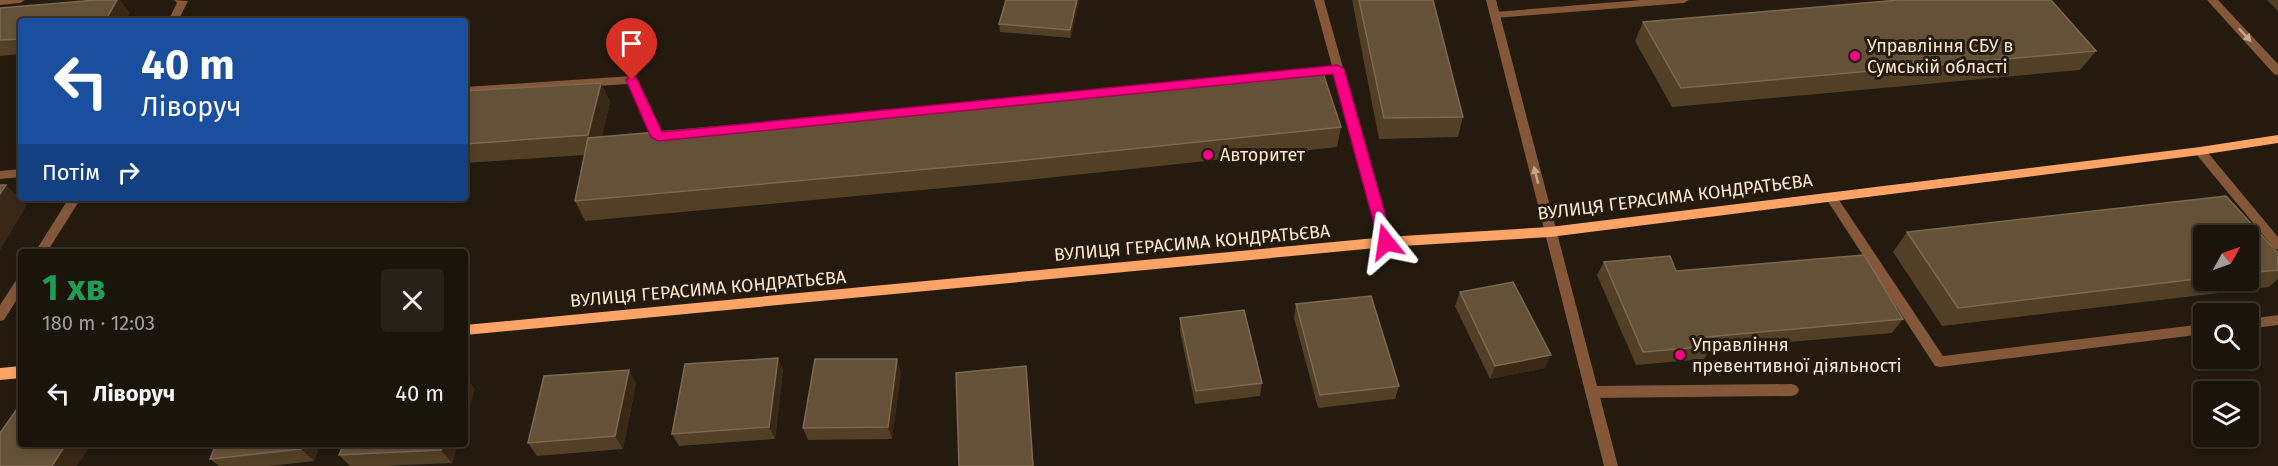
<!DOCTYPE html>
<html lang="uk">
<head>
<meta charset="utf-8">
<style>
  body { margin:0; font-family:"Fira Sans",sans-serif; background:#282118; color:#f1f3f6; height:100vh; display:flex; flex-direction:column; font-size:22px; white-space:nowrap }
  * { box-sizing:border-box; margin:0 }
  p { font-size:20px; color:#a09e9c }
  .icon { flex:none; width:33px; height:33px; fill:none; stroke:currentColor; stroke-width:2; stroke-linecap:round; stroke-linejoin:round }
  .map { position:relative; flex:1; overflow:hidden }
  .details { position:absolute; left:18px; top:249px; width:450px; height:198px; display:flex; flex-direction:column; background:#1b140a; border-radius:6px; box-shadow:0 3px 9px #0003,0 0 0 2px #39332b }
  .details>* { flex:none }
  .top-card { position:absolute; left:18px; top:18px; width:450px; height:183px; border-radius:6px; box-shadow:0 3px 9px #0003,0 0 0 2px #39332b; background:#1a4fa0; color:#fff; overflow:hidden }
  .needle { width:39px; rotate:50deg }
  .controls { position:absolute; left:2193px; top:225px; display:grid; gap:12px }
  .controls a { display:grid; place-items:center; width:66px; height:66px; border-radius:6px; background:#1b140a; box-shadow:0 3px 9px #0003,0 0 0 2px #39332b; font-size:30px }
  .pin { position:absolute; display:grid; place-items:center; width:51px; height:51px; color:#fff; margin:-62px -26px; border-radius:50% 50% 50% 0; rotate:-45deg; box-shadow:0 0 6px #0007 }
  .pin .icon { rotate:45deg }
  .me { position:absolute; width:66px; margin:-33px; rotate:345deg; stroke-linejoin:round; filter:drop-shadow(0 0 4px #0008) }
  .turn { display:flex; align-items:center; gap:21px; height:126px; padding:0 24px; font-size:27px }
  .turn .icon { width:78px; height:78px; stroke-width:2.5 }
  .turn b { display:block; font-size:42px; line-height:51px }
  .then { display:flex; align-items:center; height:57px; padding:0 24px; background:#0003; gap:12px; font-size:22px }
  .round { display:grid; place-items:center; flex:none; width:63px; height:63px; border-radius:6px; background:#282118 }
  .overview { display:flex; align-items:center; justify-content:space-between; height:102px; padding:0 24px }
  h1 { font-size:36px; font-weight:700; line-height:45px; color:#1e9e55 }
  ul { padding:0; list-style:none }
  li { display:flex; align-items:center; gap:18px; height:84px; padding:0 24px }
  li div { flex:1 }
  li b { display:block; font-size:22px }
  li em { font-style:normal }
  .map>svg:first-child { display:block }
</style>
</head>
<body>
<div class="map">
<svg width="2278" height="466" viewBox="0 0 2278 466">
  <rect width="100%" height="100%" fill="#241a0e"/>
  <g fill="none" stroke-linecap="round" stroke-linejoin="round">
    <path fill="#835738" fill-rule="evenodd" d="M0,0H25L20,3L0,5Z
      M174,0L188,1L178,21H168L177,3Z
      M1314,0H1324L1392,242L1390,245H1382L1380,242L1334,73L1308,76L1303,72L1308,68L1332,66Z
      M1641,0H1689L1684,3L1495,18L1490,15L1495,12Z
      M632,76L637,80L662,133H671L673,136L671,139L654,140L628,84L465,95V87Z
      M2200,147L2204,148L2278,237V250L2274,248L2196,154L2194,151L2196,148Z
      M21,169V177L0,179V171Z
      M1831,193L1835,194L1943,356L2204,324V334L1940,367L1935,366L1827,200L1825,197L1827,194Z
      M69,198H81L47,252H35Z
      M21,278V293L4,320L0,321V305L17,279Z
      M2278,315V325L2248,329V319Z
      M1792,384L1797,386L1799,390L1797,394L1792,396L1592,398L1587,396L1585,392L1587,388L1592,386Z"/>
    <path fill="#835738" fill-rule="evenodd" d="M1486,0H1496L1618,466H1604Z
      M2207,0H2218L2278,64V75L2274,74Z"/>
    <path fill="#ffa367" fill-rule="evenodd" d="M2278,135V143L2200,155L1550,237L1386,247L465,335V325L1386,237L1550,227L2200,147Z
      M21,366V378L0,380V368Z"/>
  </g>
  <path fill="#523f26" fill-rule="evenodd" d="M1006,0H1079L1071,38L1000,32L999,24Z
    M1352,0H1433L1463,117L1458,137L1379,139Z
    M2267,0H2278V11Z
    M0,8L130,13L21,21V54L0,56Z
    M1643,22L2096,51L2080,70L1672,107L1635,41Z
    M601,83L610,102L602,137L1341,127L1337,147L1008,182L585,221L575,201L584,155L465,163V91Z
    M2226,196L2278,253V279L2269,287L1942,326L1893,252L1907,232ZM2204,236H2248V280H2204Z
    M1604,262L1676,271L1903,319L1892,333L1710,349L1704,359L1636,365L1597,275Z
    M1460,292L1545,368L1490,379L1455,306Z
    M1296,304L1399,386L1395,399L1318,408L1294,318Z
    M1180,318L1262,383L1260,396L1195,404L1180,331Z
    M778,358L783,371L775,439L679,446L672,434Z
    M901,372L892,439L808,440L803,428Z
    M636,383L623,449L537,456L528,443Z
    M216,444H320L314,461L270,466H219L210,459Z
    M458,444L452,463L384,466H350L339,455Z"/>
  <path fill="#382815" d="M117,0H120L130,13L125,21H105Z
    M1077,0H1079L1071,38L1070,30Z
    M601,83L610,102L598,154L588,135Z
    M6,185L27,205L0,250V194Z
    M1551,355L1545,368L1490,379L1495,366Z
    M778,358L783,371L775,439L769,427Z
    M897,359L901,372L892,439L888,427Z
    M1026,366L1028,379L1034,466H1033Z
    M629,370L636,383L623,449L615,436Z
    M465,376L475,389L465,421Z
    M66,444H91L77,466H52Z
    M303,444H320L314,461L301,449Z
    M443,444H458L452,463L441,450Z"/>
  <path fill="#655138" stroke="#7d6850" stroke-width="1.5" d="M96,0H117L105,21H21V39L0,40V8Z
    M1006,0H1077L1070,30L999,24Z
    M1359,0H1433L1463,117L1384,118Z
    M1899,0H2051L2096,51L1681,88L1643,22Z
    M1322,70L1341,127L1006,162L575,201L588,138L1002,102Z
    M601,83L588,135L465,144V91Z
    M0,185H6L0,194Z
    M2226,196L2278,253V270L2248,273V236H2204V278L1958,308L1907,232Z
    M1864,255L1903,319L1707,337L1712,346L1643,352L1604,262L1670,256L1676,271Z
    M1513,282L1551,355L1495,366L1460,292Z
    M1371,296L1399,386L1320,395L1296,304Z
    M1244,310L1262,383L1196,391L1180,318Z
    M778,358L769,427L672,434L685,364Z
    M815,359H897L888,427L803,428Z
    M1026,366L1033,466H959L956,373Z
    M629,370L615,436L528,443L544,376Z
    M17,409H21V444H66L52,466H0V433Z
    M216,444H303L301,449L210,459Z
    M344,444H443L441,450L339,455Z"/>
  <defs><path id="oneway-solid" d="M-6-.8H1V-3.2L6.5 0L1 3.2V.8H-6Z" transform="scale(1.5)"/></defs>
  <g fill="#c7a68c">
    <use href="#oneway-solid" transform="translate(2245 35) rotate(47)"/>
    <use href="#oneway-solid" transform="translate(1536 175) rotate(-104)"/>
  </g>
  <path fill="#fb0086" stroke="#a30057" stroke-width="1.5" d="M1338,65L1344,69L1393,242L1386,247L1379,242L1333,74L658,141L651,137L626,80L632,75L636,77L662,132Z"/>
  <g fill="#fb0086" stroke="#241a0e" stroke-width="2">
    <circle cx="1855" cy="56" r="6"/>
    <circle cx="1208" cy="155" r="6"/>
    <circle cx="1680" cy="355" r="6"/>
  </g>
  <g text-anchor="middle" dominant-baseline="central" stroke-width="6" stroke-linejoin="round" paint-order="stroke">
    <g font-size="18" fill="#ffe7d0" stroke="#241a0e" text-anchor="start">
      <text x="1867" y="46">Управління СБУ в<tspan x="1867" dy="21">Сумській області</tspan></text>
      <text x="1220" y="155">Авторитет</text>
      <text x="1692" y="345">Управління<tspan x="1692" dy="21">превентивної діяльності</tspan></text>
    </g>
    <g font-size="18" fill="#ffe7d0" stroke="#241a0e">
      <text transform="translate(1675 197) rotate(-7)">ВУЛИЦЯ ГЕРАСИМА КОНДРАТЬЄВА</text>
      <text transform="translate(1192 243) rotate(-5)">ВУЛИЦЯ ГЕРАСИМА КОНДРАТЬЄВА</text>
      <text transform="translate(708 289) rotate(-5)">ВУЛИЦЯ ГЕРАСИМА КОНДРАТЬЄВА</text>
    </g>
  </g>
</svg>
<div class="controls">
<a><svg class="needle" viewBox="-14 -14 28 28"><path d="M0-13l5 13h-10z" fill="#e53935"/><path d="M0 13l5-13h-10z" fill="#a09e9c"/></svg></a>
<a><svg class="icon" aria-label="search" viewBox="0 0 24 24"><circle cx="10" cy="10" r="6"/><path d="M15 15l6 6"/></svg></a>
<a><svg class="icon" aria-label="layers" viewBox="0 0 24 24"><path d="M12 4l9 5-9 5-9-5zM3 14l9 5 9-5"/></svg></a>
</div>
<div class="pin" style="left:632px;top:80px;background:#d93025"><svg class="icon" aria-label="arrive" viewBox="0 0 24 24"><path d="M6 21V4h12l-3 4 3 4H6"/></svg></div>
<svg class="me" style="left:1386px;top:242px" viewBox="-20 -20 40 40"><path d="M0-17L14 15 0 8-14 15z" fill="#fb0086" stroke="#fff" stroke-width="4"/></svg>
<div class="top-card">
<div class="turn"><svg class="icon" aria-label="left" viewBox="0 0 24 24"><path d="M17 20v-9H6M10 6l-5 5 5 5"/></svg><div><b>40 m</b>Ліворуч</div></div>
<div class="then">Потім<svg class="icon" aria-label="right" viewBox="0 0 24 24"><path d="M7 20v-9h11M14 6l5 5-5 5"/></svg></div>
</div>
<section class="details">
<div class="overview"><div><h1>1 хв</h1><p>180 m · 12:03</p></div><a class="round"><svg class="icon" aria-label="close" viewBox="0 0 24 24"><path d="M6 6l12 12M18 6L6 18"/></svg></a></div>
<ul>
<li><svg class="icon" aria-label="left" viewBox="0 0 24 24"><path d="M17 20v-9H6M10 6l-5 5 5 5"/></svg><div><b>Ліворуч</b></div><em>40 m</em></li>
</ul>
</section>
</div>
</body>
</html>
